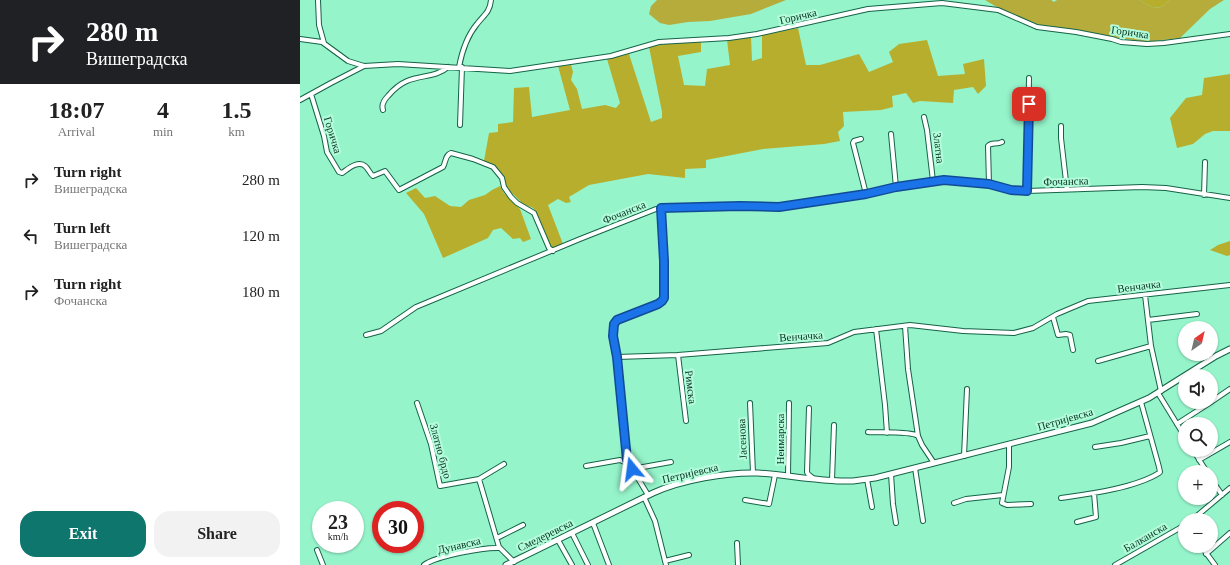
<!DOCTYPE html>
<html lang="en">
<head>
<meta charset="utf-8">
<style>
  body { margin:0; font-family:Georgia,serif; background:#f2f2f2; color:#222; height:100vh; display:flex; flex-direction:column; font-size:15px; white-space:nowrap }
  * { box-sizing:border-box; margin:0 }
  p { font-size:13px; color:#767676 }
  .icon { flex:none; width:22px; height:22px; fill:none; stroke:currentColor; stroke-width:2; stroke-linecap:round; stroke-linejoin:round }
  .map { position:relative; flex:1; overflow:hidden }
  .drawer { display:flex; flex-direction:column; background:#fff; width:300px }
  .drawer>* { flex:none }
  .banner { background:#202124; color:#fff; overflow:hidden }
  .needle { width:26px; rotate:34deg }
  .tools { position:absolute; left:878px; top:321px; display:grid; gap:8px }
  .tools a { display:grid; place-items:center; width:40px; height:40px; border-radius:50%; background:#fff; box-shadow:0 1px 3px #0004; font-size:20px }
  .speed { position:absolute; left:12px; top:501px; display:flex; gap:8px; font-size:20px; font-weight:700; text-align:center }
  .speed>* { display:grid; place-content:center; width:52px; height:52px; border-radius:50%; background:#fff; box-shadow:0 1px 3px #0004; line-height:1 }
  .speed small { font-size:10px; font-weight:400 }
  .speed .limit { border:6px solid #d22; background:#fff; color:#111 }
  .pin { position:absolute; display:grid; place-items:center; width:34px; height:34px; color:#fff; margin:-17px; border-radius:8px; box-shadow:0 2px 6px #0006 }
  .me { position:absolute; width:44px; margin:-22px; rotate:344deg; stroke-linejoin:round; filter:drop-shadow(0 0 3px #0008) }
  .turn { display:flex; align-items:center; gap:14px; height:84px; padding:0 20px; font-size:18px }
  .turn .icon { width:52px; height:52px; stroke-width:2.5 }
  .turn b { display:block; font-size:28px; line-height:34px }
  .eta { display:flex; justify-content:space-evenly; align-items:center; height:68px; text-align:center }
  .eta b { font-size:24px; font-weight:600; line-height:28px }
  .primary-button { display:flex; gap:8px; margin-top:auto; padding:8px 20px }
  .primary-button a { flex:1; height:46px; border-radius:16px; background:#0f766e; color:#fff; font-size:16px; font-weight:600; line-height:46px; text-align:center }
  .primary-button a+a { background:#f2f2f2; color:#222 }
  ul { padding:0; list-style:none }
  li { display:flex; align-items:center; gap:12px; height:56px; padding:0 20px }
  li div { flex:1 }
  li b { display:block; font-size:15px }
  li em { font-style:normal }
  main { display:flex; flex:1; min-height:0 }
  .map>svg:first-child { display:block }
</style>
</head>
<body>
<main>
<section class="drawer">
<div class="banner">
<div class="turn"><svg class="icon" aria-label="right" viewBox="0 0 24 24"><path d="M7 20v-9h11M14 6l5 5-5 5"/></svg><div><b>280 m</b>Вишеградска</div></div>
</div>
<div class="eta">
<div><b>18:07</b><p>Arrival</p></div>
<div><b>4</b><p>min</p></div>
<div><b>1.5</b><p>km</p></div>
</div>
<ul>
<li><svg class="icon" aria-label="right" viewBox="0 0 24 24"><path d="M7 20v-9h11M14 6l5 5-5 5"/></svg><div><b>Turn right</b><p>Вишеградска</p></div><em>280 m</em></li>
<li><svg class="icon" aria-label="left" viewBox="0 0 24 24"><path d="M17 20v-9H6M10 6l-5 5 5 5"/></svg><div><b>Turn left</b><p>Вишеградска</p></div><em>120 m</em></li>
<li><svg class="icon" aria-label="right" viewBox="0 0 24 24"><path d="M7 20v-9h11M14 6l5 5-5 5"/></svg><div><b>Turn right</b><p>Фочанска</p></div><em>180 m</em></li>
</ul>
<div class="primary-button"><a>Exit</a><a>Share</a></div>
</section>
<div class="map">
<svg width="930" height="565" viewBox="0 0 930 565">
  <rect width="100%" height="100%" fill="#95f4ca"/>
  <path fill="#b8ae2e" d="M840,0H869C860,13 850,7 840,0Z
    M498,28L506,65H520L559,54L569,72L593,62L589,52L599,44L627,40L638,76L665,74L663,64L684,59L686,86L678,94L673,87L654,90L653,103L620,101L613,103L606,93L592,96L593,107L581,110L543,112L544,126L538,132L540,141L524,144L463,149L406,160V168L385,169V178L348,174L289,185L269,197L271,202L266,203L258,199L248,205L263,244L254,248L251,246L237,213L233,208L223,204L206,187L203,177L194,165L184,161L189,133L198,132V124L213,122L214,88L229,87L232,117L270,110L258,66L271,65L273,72L271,80L277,89L282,109L305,105L316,108L320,103L307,59L329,54L351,122L362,118V112L349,47L366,44L401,42V52L378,56L384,85L405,86L407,69L430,65L427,40L451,37L452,61L462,58V35Z
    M930,74V131H913L905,134L893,144L877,148L870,118L886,98L902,95L904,78Z
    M200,186L204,193L220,209L231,239L223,242L220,238L213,239L201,228L193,230L188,238L143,258L124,214L106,193L116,188L125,198L135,196L150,206L161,207L169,200L185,195L192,190Z
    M930,241V255L927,256L910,250L918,245Z"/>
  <path fill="#b6ac3c" d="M357,0H486L451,14L410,21L388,22L369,25L360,23L349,14L351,6Z
    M685,0H751L754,2L757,0H840C850,7 860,13 869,0H924L910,9L880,38L846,42L745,27L700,9Z"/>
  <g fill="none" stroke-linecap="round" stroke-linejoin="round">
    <g stroke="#156347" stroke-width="6">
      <path id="minor" d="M18,0L19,25L24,43
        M0,39L22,42L48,61L64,66L98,64L210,71L311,56L359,42L429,38L457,34L568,9L642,3L698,10L737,27L776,32L812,39L821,42L847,44L864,43L930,34
        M159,67C162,51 167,36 177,24C184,15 190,12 191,0
        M11,94L24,136L27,152L39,172L42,173C48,169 58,160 65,166C68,168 70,174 73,176L85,171L99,190L143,167C146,162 145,155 151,153L173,159L193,167L202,178L204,187L211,197L217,203L234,213L249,248L253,251
        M0,100L31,83L64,66
        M83,110C81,104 84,100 88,96C93,90 100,84 107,81C121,75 137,77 148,67
        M624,117L627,130L633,181
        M160,125L162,67
        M761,126V138L767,190
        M591,134L596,187
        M561,139L554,141L553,143L566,194
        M689,184L688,146C691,142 697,145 702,142
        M727,191L729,78
        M904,195L905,162
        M845,295L851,346L861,391
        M753,317L758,335L766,334L770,335L773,350
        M848,320L897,314
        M605,326L608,369L618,436L622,445L634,463
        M576,329L585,405L587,433
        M66,335L81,331L116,307L280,239L356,209L440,206L479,207L566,194L596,187L644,180L689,184L711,190L727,191L842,187L866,188L930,198
        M378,355L386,421
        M317,357L378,355L528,343L554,332L610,325L663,331L714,333L733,328L757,314L788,301L930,285
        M798,361L851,346
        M858,393L885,437
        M911,402L930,389
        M117,403L131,444L140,486L179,479L204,464
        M450,403L453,473
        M509,408L507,472L508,474L513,478
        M877,424L911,402
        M568,432C578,433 611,431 618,436
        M709,445V467L702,503L707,505L731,504
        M795,447L821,443L850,436
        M893,450L907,472
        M664,456L667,389
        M899,460L930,442
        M286,466L320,460L329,464
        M615,468L623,521
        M332,469L371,462
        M591,474L593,504L596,523
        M488,476L489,403
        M179,479L199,547L214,562
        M567,479L572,507
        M911,479L922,495
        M532,480L534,425
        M348,495L327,460L317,357L313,336V328L317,320L357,304L362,301L364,298V261L361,208
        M344,497L355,521L366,565
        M761,498C789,494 835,488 859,473L860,472L859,467L841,402
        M445,500L469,504L475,475
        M654,503L666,499L703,495
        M892,520L930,488
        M777,522L796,517L794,493
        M293,523L309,565
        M272,533L288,565
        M197,538L223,525
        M258,540L272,565
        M437,543L438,565
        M901,546L915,565
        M17,550L23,565
        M906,554L930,533
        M365,561L389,555
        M124,565C136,556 184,547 200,548
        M815,565L885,525"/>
    </g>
    <g stroke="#156347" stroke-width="7">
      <path id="major" d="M206,565L353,493C381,480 427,472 458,473C486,475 513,480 541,481H553L575,478L792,423L849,398L916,356L930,349"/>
    </g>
    <use href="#minor" stroke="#fff" stroke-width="4"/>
    <use href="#major" stroke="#fff" stroke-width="5"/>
  </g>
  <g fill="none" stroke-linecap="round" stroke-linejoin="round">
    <g stroke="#114b97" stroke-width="10">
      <path id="route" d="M332,469L327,460L317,357L313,336L314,324L317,320L358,304L362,301L364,298V261L361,208L440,206L479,207L566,194L596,187L644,180L689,184L711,190L727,191L729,104"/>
    </g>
    <use href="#route" stroke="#1a73e8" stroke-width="7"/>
  </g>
  <g text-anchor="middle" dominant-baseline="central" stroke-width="4" stroke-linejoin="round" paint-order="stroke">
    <g font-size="11" fill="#0b3525" stroke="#b3fddb">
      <text transform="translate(498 16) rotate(-13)">Горичка</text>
      <text transform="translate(830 32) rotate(8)">Горичка</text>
      <text transform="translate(33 135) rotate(73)">Горичка</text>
      <text transform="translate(639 148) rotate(83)">Златна</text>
      <text transform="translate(766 181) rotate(-2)">Фочанска</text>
      <text transform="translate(324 212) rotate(-22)">Фочанска</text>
      <text transform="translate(839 286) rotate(-7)">Венчачка</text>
      <text transform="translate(501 336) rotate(-4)">Венчачка</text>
      <text transform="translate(391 387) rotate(83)">Римска</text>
      <text transform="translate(765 419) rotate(-16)">Петријевска</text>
      <text transform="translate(442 439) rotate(-93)">Јасенова</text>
      <text transform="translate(480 439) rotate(-90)">Неимарска</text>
      <text transform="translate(141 451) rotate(75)">Златно брдо</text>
      <text transform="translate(390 473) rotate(-13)">Петријевска</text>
      <text transform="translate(245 535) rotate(-26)">Смедеревска</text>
      <text transform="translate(845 537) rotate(-30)">Балканска</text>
      <text transform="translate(159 545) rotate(-13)">Дунавска</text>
    </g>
  </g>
</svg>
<div class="tools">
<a><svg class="needle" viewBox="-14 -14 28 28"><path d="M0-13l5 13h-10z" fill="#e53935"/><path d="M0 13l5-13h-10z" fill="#767676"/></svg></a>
<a><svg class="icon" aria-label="sound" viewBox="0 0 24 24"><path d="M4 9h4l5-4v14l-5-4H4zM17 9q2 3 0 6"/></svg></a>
<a><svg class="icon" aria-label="search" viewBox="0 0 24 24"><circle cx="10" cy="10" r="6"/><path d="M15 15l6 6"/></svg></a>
<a>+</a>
<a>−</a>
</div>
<div class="speed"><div>23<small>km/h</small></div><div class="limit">30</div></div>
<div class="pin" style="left:729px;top:104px;background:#d93025"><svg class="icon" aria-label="arrive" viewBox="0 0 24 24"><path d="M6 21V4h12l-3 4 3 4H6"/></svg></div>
<svg class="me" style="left:332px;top:469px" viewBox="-20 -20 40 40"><path d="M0-17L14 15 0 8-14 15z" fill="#1a73e8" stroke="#fff" stroke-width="4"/></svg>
</div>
</main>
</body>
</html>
